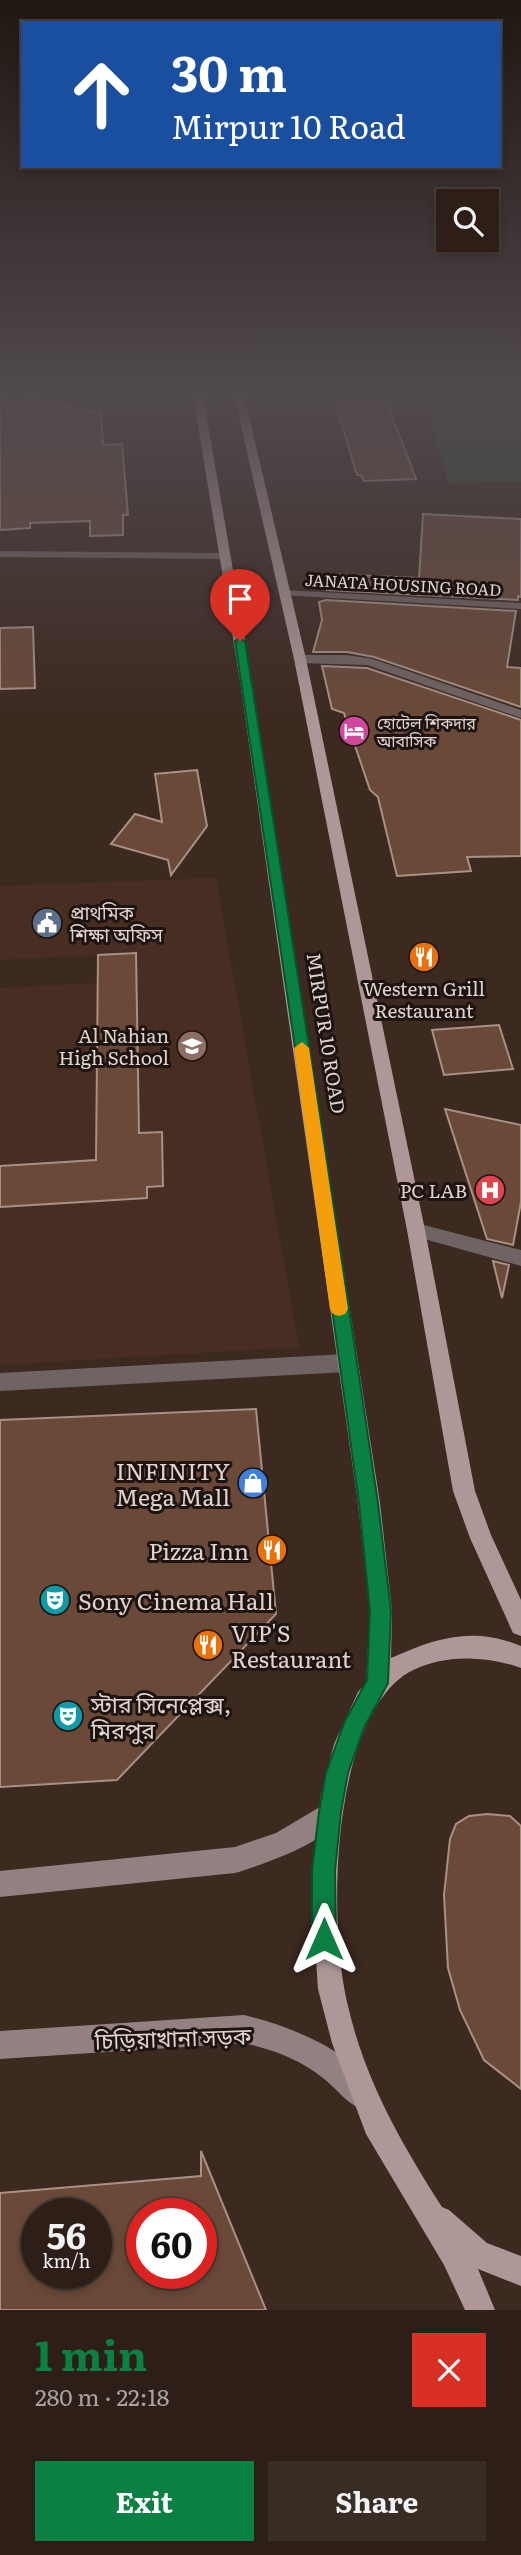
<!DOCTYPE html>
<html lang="en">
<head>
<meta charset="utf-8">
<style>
  body { margin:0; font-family:Literata,"Noto Sans Bengali",serif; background:#392c25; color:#f1f3f6; height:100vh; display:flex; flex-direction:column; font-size:26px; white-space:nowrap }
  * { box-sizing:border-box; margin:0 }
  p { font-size:23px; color:#a7a2a2 }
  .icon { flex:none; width:38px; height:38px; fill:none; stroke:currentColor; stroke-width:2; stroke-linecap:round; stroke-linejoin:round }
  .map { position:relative; height:2310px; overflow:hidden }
  .panel { display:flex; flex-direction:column; background:#2d1f18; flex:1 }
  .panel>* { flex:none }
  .top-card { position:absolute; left:21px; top:21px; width:480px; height:147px; border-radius:0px; box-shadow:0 4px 10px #0003,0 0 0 2px #483d37; background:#1a4fa0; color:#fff; overflow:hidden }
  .tools { position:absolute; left:436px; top:189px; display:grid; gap:14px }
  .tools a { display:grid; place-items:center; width:63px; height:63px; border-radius:0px; background:#2d1f18; box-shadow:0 4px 10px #0003,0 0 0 2px #483d37; font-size:35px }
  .speed { position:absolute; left:21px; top:2198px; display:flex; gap:14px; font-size:35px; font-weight:700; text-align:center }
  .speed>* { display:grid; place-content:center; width:91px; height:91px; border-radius:50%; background:#2d1f18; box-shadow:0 4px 10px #0003,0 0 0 2px #483d37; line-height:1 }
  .speed small { font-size:18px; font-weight:400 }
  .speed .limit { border:10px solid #d22; background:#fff; color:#111 }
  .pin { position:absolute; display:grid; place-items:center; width:60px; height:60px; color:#fff; margin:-72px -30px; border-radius:50% 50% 50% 0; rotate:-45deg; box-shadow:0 0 7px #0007 }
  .pin .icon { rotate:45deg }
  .me { position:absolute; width:77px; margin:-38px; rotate:0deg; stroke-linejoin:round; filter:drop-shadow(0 0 5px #0008) }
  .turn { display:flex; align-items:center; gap:24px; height:147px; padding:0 35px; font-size:32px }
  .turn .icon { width:91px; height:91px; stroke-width:2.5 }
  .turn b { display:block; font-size:49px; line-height:60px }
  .round { display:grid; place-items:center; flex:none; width:74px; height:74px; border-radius:0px; background:#392c25 }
  .head { display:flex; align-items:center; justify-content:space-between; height:119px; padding:0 35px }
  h1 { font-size:42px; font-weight:700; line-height:52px; color:#0b8043 }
  .primary-button { display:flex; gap:14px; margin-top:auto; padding:14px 35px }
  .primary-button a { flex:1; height:80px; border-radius:0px; background:#0b8043; color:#fff; font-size:28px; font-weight:700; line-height:80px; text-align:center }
  .primary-button a+a { background:#392c25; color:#f1f3f6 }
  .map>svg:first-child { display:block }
</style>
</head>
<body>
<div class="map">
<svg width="521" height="2310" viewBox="0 0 521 2310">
  <rect width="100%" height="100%" fill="#3c2920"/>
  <path fill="#482e22" d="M216,878L299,1347L0,1365V1207L147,1198V1187L163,1186L162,1132L139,1133L136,953L0,960V886Z
    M98,983L96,1160L0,1166V988Z"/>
  <path fill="#36472e" d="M521,411V482L448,483L428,413Z"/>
  <path fill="#6a4938" stroke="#a89084" stroke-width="2" fill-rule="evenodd" d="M333,395H384L416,479L364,481L361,475H357Z
    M26,397L101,413L103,445L122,444L128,515H123V535L90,536V521L30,523V528L0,530V399L17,402Z
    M423,514L521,519V597L518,596V600L327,590L330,574L419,578Z
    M326,600L516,611L507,667L521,668V707L374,657L347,652H313L322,620L319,602Z
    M33,627L35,688L0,689V628Z
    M322,666L367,668L521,720V856L467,857L471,871L397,876L378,797L370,790L344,713L332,709Z
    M197,770L207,826L171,875L168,860L111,844L135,814L162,822L155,774Z
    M136,953L139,1133L162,1132L163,1186L147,1187V1198L0,1207V1166L96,1160L98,955Z
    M499,1025L513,1069L444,1075L432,1030Z
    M445,1109L521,1125V1202L513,1245L487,1239Z
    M493,1261L509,1265L502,1298Z
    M256,1409L276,1614L117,1780L0,1787V1420Z
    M487,1814L510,1816L521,1826V2089L484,2060L460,2010L448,1968L444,1895L450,1839L456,1824L469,1816Z
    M201,2151L266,2310H0V2193L201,2176ZM37,2213L96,2214V2273H37ZM142,2214H201V2273H142Z"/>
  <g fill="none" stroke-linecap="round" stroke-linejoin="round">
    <path fill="#6f6363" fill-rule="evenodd" d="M284,590L521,603V609L280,595V591Z
      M347,655L373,659L521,710V718L367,665L300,663L294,659L300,655Z
      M347,1354L354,1357L357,1363L354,1369L347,1372L0,1391V1373Z"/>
    <path fill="#6f6363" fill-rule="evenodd" d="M0,551L225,553L230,556L225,559L0,557Z
      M416,1223L521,1250V1266L410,1235L407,1230L410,1225Z"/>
    <path fill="#938181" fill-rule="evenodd" d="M330,1801L339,1804L342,1813C331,1842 264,1864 235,1873L0,1897V1871L235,1847L276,1833Z
      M244,2015C288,2026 356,2050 375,2095L371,2105L361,2109C346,2103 336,2088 323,2078C299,2059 274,2050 244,2043L0,2059V2031Z"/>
    <path fill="#af9798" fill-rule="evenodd" d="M193,395H203L252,681L380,1503L392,1611L391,1658C436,1638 472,1626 521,1646V1668C499,1660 477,1657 453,1659C437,1661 417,1666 403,1676C330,1730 328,1925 348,2006C365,2080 401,2143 442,2207L449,2210L487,2243L521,2256V2286L478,2269L495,2310H465L444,2265L366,2134L332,2043L318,1989L312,1902L314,1849L321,1795L334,1744L358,1692L366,1683L370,1611L358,1503L240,681Z
      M234,395H244L306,659L425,1230L475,1491L491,1535L521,1600V1636L513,1633L470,1538L453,1491L407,1230L294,659Z"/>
  </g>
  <linearGradient id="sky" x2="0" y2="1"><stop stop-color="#211712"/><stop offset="0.55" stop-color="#50494e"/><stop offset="1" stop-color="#50494e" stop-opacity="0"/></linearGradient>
  <rect width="521" height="718" fill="url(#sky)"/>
  <path fill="#0b8043" stroke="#07532c" stroke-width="2" d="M240,638L245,641L321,1122L378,1503L391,1611L388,1683L364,1728L348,1773L341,1812L335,1871L336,1939L333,1948L324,1951L316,1948L312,1939V1871L319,1812L326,1773L344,1723L367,1680L370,1611L359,1503L306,1122L235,641Z"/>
  <path fill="#f59e0b" d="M302,1042L309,1048L348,1309L345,1314L339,1316L333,1314L330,1309L294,1048Z"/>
  <defs>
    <g id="hotel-disc" transform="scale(1.575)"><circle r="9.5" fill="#d1479c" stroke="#1d1410"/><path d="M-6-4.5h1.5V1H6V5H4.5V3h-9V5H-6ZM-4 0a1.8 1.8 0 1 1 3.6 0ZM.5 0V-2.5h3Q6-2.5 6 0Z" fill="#fff"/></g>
    <g id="civic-disc" transform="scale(1.575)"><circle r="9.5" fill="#5c6f8a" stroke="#1d1410"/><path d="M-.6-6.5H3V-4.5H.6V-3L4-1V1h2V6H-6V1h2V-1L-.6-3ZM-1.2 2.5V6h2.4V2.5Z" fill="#fff"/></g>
    <g id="restaurant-disc" transform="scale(1.575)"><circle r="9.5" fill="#e8710a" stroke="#1d1410"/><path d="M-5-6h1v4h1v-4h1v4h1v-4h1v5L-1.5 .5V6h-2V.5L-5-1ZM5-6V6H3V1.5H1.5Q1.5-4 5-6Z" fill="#fff"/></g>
    <g id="university-disc" transform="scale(1.575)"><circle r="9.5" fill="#8d6e63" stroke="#1d1410"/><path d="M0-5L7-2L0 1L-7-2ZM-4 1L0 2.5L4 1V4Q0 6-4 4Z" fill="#fff"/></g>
    <g id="hospital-disc" transform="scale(1.575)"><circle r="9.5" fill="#e0444e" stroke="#1d1410"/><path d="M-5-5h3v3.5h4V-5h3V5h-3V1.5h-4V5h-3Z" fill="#fff"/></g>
    <g id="shop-disc" transform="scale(1.575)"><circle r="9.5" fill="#3f7fe0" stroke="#1d1410"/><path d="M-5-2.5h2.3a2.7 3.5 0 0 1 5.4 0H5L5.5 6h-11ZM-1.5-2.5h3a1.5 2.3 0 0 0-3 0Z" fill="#fff"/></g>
    <g id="theatre-disc" transform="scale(1.575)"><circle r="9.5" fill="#0f9aa8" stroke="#1d1410"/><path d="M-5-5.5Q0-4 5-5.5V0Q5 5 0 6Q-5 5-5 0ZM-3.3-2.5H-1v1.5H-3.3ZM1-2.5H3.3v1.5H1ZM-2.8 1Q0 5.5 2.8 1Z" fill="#fff"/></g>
  </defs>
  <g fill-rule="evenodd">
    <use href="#hotel-disc" x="354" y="731"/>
    <use href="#civic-disc" x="47" y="923"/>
    <use href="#restaurant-disc" x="424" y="957"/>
    <use href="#university-disc" x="192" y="1046"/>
    <use href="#hospital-disc" x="490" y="1190"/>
    <use href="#shop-disc" x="253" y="1483"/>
    <use href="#restaurant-disc" x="272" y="1550"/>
    <use href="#theatre-disc" x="55" y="1600"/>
    <use href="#restaurant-disc" x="208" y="1645"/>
    <use href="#theatre-disc" x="68" y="1716"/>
  </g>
  <g text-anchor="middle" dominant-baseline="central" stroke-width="6" stroke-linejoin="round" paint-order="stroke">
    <g font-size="16" fill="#e0d3cd" stroke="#1d1410">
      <text transform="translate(403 584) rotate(3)">JANATA HOUSING ROAD</text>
    </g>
    <g font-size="16" fill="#e0d3cd" stroke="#1d1410" text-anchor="start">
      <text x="377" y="722">হোটেল শিকদার<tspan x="377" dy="18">আবাসিক</tspan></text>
    </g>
    <g font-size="19" fill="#e0d3cd" stroke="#1d1410" text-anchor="end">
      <text x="70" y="912" text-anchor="start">প্রাথমিক<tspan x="70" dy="22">শিক্ষা অফিস</tspan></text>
      <text x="424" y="988" text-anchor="middle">Western Grill<tspan x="424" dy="22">Restaurant</tspan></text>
      <text x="169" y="1035">Al Nahian<tspan x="169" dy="22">High School</tspan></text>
      <text x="467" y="1190">PC LAB</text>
    </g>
    <g font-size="19" fill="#e0d3cd" stroke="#1d1410">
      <text transform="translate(327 1033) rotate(81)">MIRPUR 10 ROAD</text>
    </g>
    <g font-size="23" fill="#e0d3cd" stroke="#1d1410" text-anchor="start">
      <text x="230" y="1470" text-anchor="end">INFINITY<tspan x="230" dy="26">Mega Mall</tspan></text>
      <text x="249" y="1550" text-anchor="end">Pizza Inn</text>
      <text x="78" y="1600">Sony Cinema Hall</text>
      <text x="231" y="1632">VIP'S<tspan x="231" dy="26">Restaurant</tspan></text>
      <text x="91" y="1703">স্টার সিনেপ্লেক্স,<tspan x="91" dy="26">মিরপুর</tspan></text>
    </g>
    <g font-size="23" fill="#e0d3cd" stroke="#1d1410">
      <text transform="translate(173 2037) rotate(-2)">চিড়িয়াখানা সড়ক</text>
    </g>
  </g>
</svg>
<div class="tools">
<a><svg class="icon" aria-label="search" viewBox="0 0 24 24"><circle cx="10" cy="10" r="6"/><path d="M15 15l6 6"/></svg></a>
</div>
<div class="speed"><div>56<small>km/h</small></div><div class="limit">60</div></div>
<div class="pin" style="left:240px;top:641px;background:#d93025"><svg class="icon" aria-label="arrive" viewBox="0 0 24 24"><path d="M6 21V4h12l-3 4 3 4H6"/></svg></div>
<svg class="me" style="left:324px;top:1939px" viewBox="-20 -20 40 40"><path d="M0-17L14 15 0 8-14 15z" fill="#0b8043" stroke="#fff" stroke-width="4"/></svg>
<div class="top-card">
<div class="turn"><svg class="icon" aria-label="ahead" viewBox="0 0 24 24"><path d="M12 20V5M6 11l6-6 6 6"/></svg><div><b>30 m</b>Mirpur 10 Road</div></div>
</div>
</div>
<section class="panel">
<div class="head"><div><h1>1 min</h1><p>280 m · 22:18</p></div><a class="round" style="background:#d93025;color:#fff"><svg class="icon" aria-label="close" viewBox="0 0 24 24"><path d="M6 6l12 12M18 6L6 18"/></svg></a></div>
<div class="primary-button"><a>Exit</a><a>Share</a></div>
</section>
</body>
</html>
